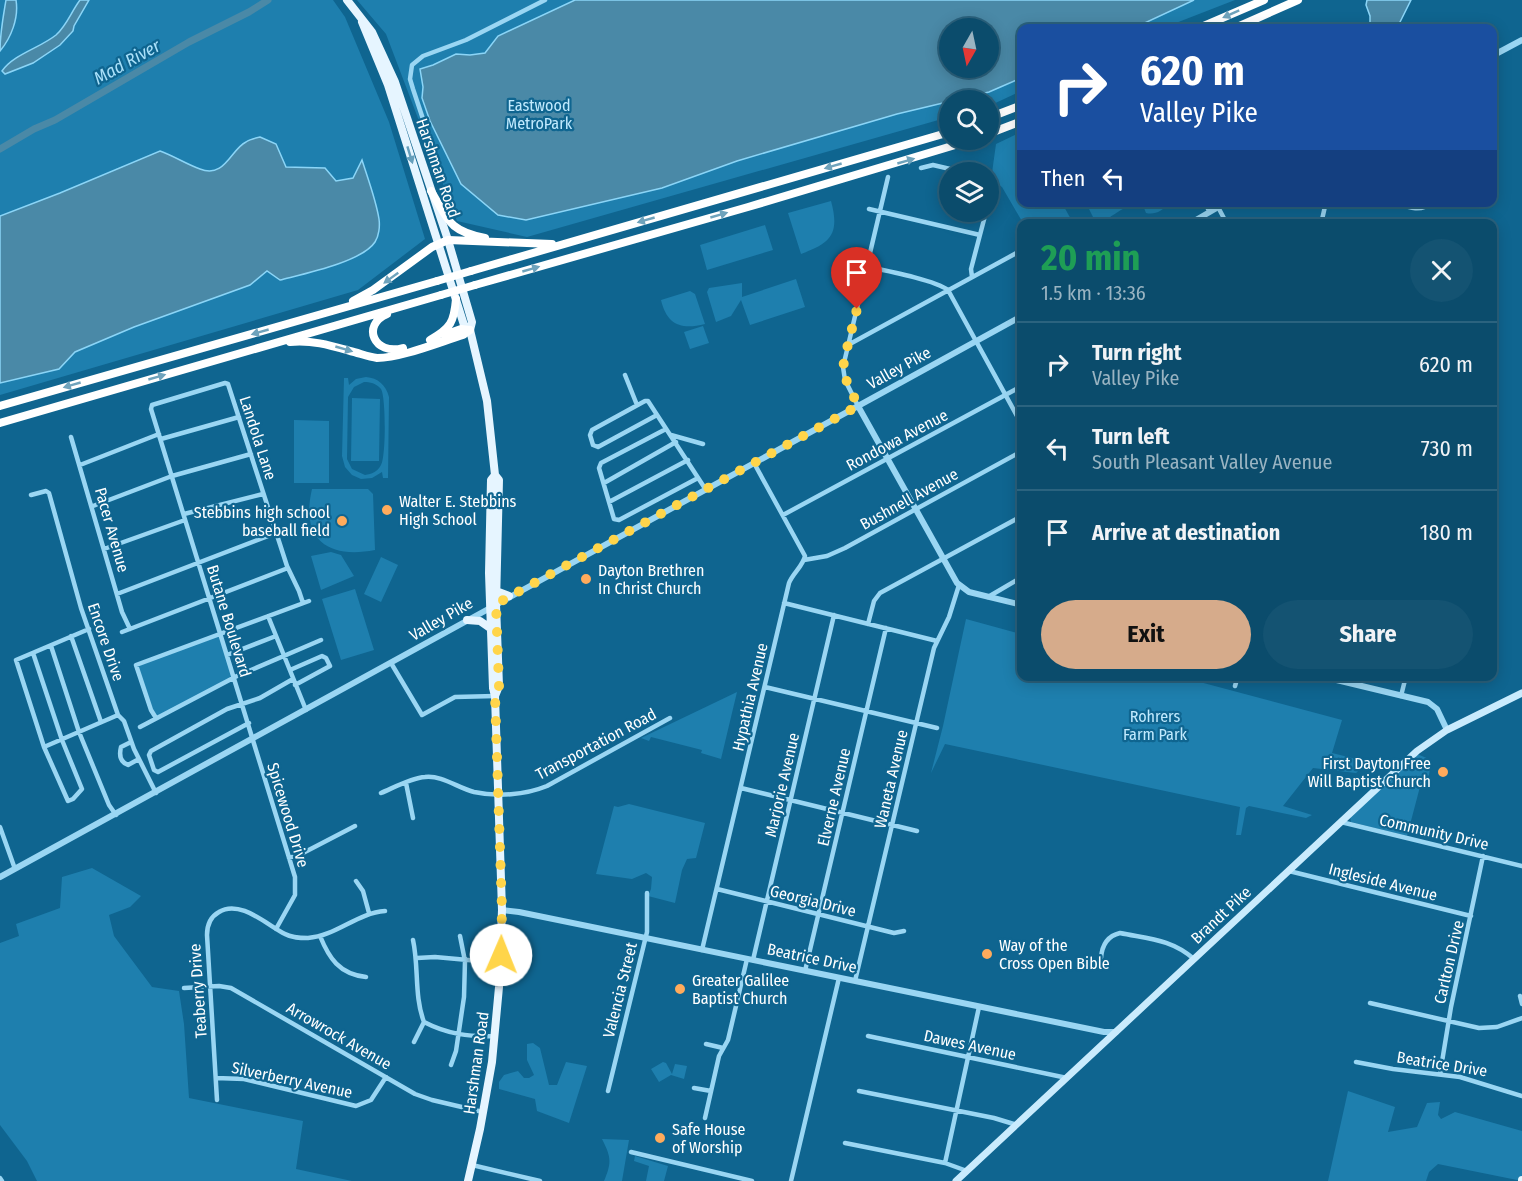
<!DOCTYPE html>
<html lang="en">
<head>
<meta charset="utf-8">
<style>
  body { margin:0; font-family:"Fira Sans Condensed",sans-serif; background:#145372; color:#f1f3f6; height:100vh; display:flex; flex-direction:column; font-size:22px; white-space:nowrap }
  * { box-sizing:border-box; margin:0 }
  p { font-size:20px; color:#9ab4c2 }
  .icon { flex:none; width:33px; height:33px; fill:none; stroke:currentColor; stroke-width:2; stroke-linecap:round; stroke-linejoin:round }
  .map { position:relative; flex:1; overflow:hidden }
  .panel { position:absolute; left:1017px; top:219px; width:480px; height:462px; display:flex; flex-direction:column; background:#0b4c6c; border-radius:12px; box-shadow:0 3px 15px #0003,0 0 0 2px #2b637f }
  .panel>* { flex:none }
  .hud { position:absolute; left:1017px; top:24px; width:480px; height:183px; border-radius:12px; box-shadow:0 3px 15px #0003,0 0 0 2px #2b637f; background:#1a4fa0; color:#fff; overflow:hidden }
  .needle { width:39px; rotate:189deg }
  .buttons { position:absolute; left:939px; top:18px; display:grid; gap:12px }
  .buttons a { display:grid; place-items:center; width:60px; height:60px; border-radius:50%; background:#0b4c6c; box-shadow:0 3px 15px #0003,0 0 0 2px #2b637f; font-size:30px }
  .pin { position:absolute; display:grid; place-items:center; width:51px; height:51px; color:#fff; margin:-62px -26px; border-radius:50% 50% 50% 0; rotate:-45deg; box-shadow:0 0 6px #0007 }
  .pin .icon { rotate:45deg }
  .me { position:absolute; width:66px; margin:-33px; rotate:1deg; stroke-linejoin:round; filter:drop-shadow(0 0 4px #0008) }
  .turn { display:flex; align-items:center; gap:21px; height:126px; padding:0 24px; font-size:27px }
  .turn .icon { width:78px; height:78px; stroke-width:2.5 }
  .turn b { display:block; font-size:42px; line-height:51px }
  .then { display:flex; align-items:center; height:57px; padding:0 24px; background:#0003; gap:12px; font-size:22px }
  .round { display:grid; place-items:center; flex:none; width:63px; height:63px; border-radius:32px; background:#145372 }
  .overview { display:flex; align-items:center; justify-content:space-between; height:102px; padding:0 24px }
  h1 { font-size:36px; font-weight:700; line-height:45px; color:#1e9e55 }
  .button { display:flex; gap:12px; margin-top:auto; padding:12px 24px }
  .button a { flex:1; height:69px; border-radius:36px; background:#d6ab8b; color:#111; font-size:24px; font-weight:700; line-height:69px; text-align:center }
  .button a+a { background:#145372; color:#f1f3f6 }
  ul { padding:0; list-style:none }
  li { display:flex; align-items:center; gap:18px; height:84px; padding:0 24px; border-top:2px solid #2b637f }
  li div { flex:1 }
  li b { display:block; font-size:22px }
  li em { font-style:normal }
  .map>svg:first-child { display:block }
</style>
</head>
<body>
<div class="map">
<svg width="1522" height="1181" viewBox="0 0 1522 1181">
  <rect width="100%" height="100%" fill="#0f6590"/>
  <path fill="#1e7fae" fill-rule="evenodd" d="M0,0H333L345,17L389,122L425,239L358,290L0,395Z
    M357,0H1235L1163,28H1022L1021,91L989,106L988,100H950L949,117L527,237L457,221L386,34ZM950,28H988V68H950Z
    M1021,132L1022,202L1062,203L1073,223H1023L1002,187L991,180L996,144Z
    M831,201C840,234 831,243 801,254L788,213Z
    M1086,203H1168C1163,211 1155,215 1146,213L1142,203C1122,204 1112,220 1096,223Z
    M765,225L773,250L707,270L700,245Z
    M796,279L805,307L750,325L741,300L731,316L716,322L707,292L709,288L742,283V297Z
    M690,291L695,294L705,324C681,330 667,325 661,300Z
    M703,326L709,343L690,349L684,332Z
    M366,377C378,378 386,385 389,397L388,478H383L382,472L372,478L361,479L352,475L345,467L342,456L344,378H348L349,385L356,379ZM364,382C370,382 376,383 381,389C386,397 386,457 381,465C377,472 372,474 365,475L352,469L347,459L348,397L354,387Z
    M352,398L380,399L379,461H351Z
    M294,420L329,421V483H294Z
    M312,489H368L373,494L375,550C328,559 300,540 312,489Z
    M331,552L341,555L354,576L321,590L311,556Z
    M381,557L398,565L381,602L364,594Z
    M355,589L374,650L341,660L322,599Z
    M966,619L1021,634L1022,676L1181,677L1342,720L1332,753L1368,762L1356,773L1313,768L1283,806L1312,815L1306,818L1249,806L1246,808L1241,835H1236L1240,807L945,744L931,773L943,726Z
    M220,634L234,678L156,718L136,665Z
    M737,692L721,759L701,753L702,750L651,737L649,741L641,738Z
    M1417,754L1429,759L1431,762L1429,775L1421,783L1407,836L1351,822L1350,816Z
    M629,804L705,823L696,858L687,859L682,870L675,903L648,896L651,889L652,877L646,873L632,879L596,874L614,806L618,807Z
    M92,868L141,896L130,907L109,915L114,936L152,987L179,991L184,1024L189,1098L303,1121L296,1169L352,1181H37L27,1161L0,1125V943L19,936L16,924L60,908L62,877Z
    M533,1043L540,1048L549,1085H557L566,1062L587,1066L569,1123L537,1111L535,1099L499,1089V1082L504,1075L518,1071L524,1078H529L534,1075L527,1060V1044Z
    M663,1062L666,1063L672,1074L675,1064L687,1066L684,1079L671,1075L659,1082L651,1069Z
    M1348,1091L1395,1107L1388,1132L1417,1127L1427,1103L1440,1102L1438,1115L1441,1119L1455,1112L1522,1131V1181L1438,1164L1429,1172L1426,1181H1328Z
    M602,1139L629,1140L622,1181H604C612,1162 611,1157 602,1139Z
    M635,1156L668,1166L664,1181H646L649,1166L634,1161Z"/>
  <path fill="#4a89a7" stroke="#8bd5f7" stroke-width="1.5" fill-rule="evenodd" d="M6,0H16C19,18 11,38 0,51C0,33 3,18 6,0Z
    M80,0H89L74,26L73,31L60,45L33,63L5,74L2,71C14,54 40,48 56,35C67,25 71,12 80,0Z
    M575,0H1194L1134,28H1022L1021,78L989,92L897,114L737,161L662,188L526,220L498,215L461,184L430,121L422,98L423,87L420,69L433,65L456,54L470,55L485,53L498,36ZM950,28H988V68H950Z
    M1367,0H1411L1397,28H1370V16L1366,5Z
    M260,137L276,144L286,167L325,168L336,181L353,178L362,160C368,179 376,200 379,219C380,226 379,236 375,242C362,262 303,274 280,280L267,271L250,285L134,327L75,352L59,369L0,383V216L60,193L160,151C174,156 186,164 200,169C225,179 231,149 246,142C250,139 255,138 260,137Z"/>
  <g fill="none" stroke-linecap="round" stroke-linejoin="round">
    <path stroke="#4a89a7" stroke-width="7" d="M0,149L34,129L55,120L189,42L249,12L268,0"/>
    <path stroke="#9ad6f3" stroke-width="4.5" d="M921,168L933,165L963,172
      M440,170L413,89L410,79L412,65L423,56L466,40L545,0
      M988,181L991,189L988,200
      M1204,202L1210,212
      M1393,202C1405,206 1421,214 1431,202
      M1218,207L1227,224
      M869,209L980,235
      M1321,224L1326,202
      M842,261C865,267 932,278 948,290L1022,425
      M972,277L971,269L986,212
      M848,345L1022,250
      M625,375L637,405
      M858,406L845,380L843,367L888,177
      M657,415L598,447L593,445L590,435L592,430L645,401H648L706,490
      M666,429L601,463L599,468L614,519L619,520L698,478
      M671,435L703,444
      M71,437L122,612L130,629
      M161,439L239,417
      M80,465L159,434
      M604,483L676,442
      M31,495L46,491L49,493L81,608L118,715L124,721L134,749L156,793
      M609,502L688,460
      M93,506L172,476L251,454
      M184,514L263,494
      M783,515L1022,386
      M104,549L185,520
      M804,560L827,556L845,548L1022,451
      M117,594L276,533
      M988,597L1022,577
      M784,603L937,641
      M268,616L306,710
      M868,624L874,601L880,593L1022,516
      M122,632L288,568
      M71,636L101,722
      M51,646L79,732L109,805L116,815
      M33,653L62,740L82,789L73,799L68,801L44,747L16,660L89,629
      M227,655L276,636
      M391,663L422,715L455,697L495,696
      M290,670L322,656L326,658L330,666L295,685
      M1235,686L1238,676
      M765,687L937,728
      M1401,696L1406,676
      M156,718L151,710L136,665L309,601
      M249,723L158,772L154,770L149,755L151,751L227,709L260,698L293,679
      M140,727L237,676L321,640
      M131,742L121,747C119,755 120,762 128,765L139,759
      M44,747L118,715
      M406,783L413,818
      M741,788L917,831
      M381,793C395,787 411,778 425,777C442,775 458,788 474,792C497,797 525,795 547,786L670,718
      M1341,822L1522,866
      M0,827L15,869
      M289,858L303,853L355,826
      M1289,871L1471,916
      M356,881L363,891L369,913
      M717,889L894,933L904,931
      M276,929L295,895V877L151,409L152,405L225,383L228,384L287,566L299,591L303,603
      M320,936C329,958 339,974 366,977
      M413,940C419,967 414,996 424,1022L414,1042
      M702,950L789,583C793,573 803,566 805,556L754,463
      M417,958L435,957L501,963
      M1101,958C1102,945 1107,936 1120,933C1149,939 1171,939 1194,959
      M753,960L834,615
      M805,971L886,628
      M855,981L934,648L949,617L959,585
      M184,988L219,986L231,988L415,1094L432,1100L483,1112
      M1520,996L1522,1004
      M1370,1003L1479,1028L1497,1027L1522,1018
      M424,1022C447,1034 469,1037 495,1036
      M868,1036L1067,1078
      M706,1044L723,1048
      M1356,1062L1393,1069L1460,1077L1522,1096
      M451,1065L456,1051L464,997L465,961L460,936
      M1440,1074L1451,1007L1483,856
      M216,1078L244,1079L356,1106L371,1100L386,1077
      M694,1088L711,1091
      M608,1091L647,932V893
      M859,1091L994,1118L1017,1125
      M217,1100L207,935C207,926 210,917 219,912C240,899 267,925 285,934C292,938 300,938 308,938C336,936 357,913 385,911
      M705,1118L719,1056L728,1040L747,959
      M845,1143L945,1163L967,1171
      M631,1152L752,1181
      M945,1163L979,1007
      M472,1165L540,1181
      M0,1178L2,1181
      M791,1181L839,978"/>
    <path stroke="#9ad6f3" stroke-width="6" d="M1492,56L1522,40
      M1189,224L1227,202
      M858,406L957,583L969,592L1022,605
      M1320,676L1428,702L1437,709L1447,730
      M0,877L1022,316
      M502,910L519,912L1104,1032H1116"/>
    <path stroke="#c9ebfd" stroke-width="7" d="M956,1181L1417,751L1447,730L1522,693"/>
    <path stroke="#e6f5ff" stroke-width="8" d="M347,0L372,32L395,82L448,240L472,322L470,330
      M362,22L388,85L464,325L470,330L487,401L495,475L499,480L496,604L499,686L495,696
      M496,591L509,596
      M467,620L480,621L490,628
      M468,1181L480,1129L492,1062L499,987L502,910L495,696L493,688L489,573L491,480L495,475
      M1522,1181V1180"/>
    <path stroke="#fff" stroke-width="8" d="M1199,28L1264,0
      M1235,28L1298,0
      M988,118L1022,105
      M988,134L1022,121
      M431,191C448,219 448,231 485,238
      M471,271L950,132
      M475,285L748,207L972,140
      M353,301L373,290L432,247L448,240L552,244
      M387,314C361,325 374,356 403,348
      M444,335L461,329L470,330
      M430,340C451,328 454,322 456,299
      M290,342C312,340 329,345 350,351C359,353 368,357 377,358C401,358 440,342 463,335L470,330
      M0,406L437,281
      M0,423L441,295"/>
    <path stroke="#fff" stroke-width="8" d="M437,281L471,271
      M441,295L475,285"/>
  </g>
  <defs><path id="oneway-solid" d="M-6-.8H1V-3.2L6.5 0L1 3.2V.8H-6Z" transform="scale(1.5)"/></defs>
  <g fill="#6fa3bc">
    <use href="#oneway-solid" transform="translate(1231 14) rotate(156)"/>
    <use href="#oneway-solid" transform="translate(906 161) rotate(-16)"/>
    <use href="#oneway-solid" transform="translate(833 166) rotate(164)"/>
    <use href="#oneway-solid" transform="translate(719 215) rotate(-16)"/>
    <use href="#oneway-solid" transform="translate(646 220) rotate(164)"/>
    <use href="#oneway-solid" transform="translate(531 269) rotate(-16)"/>
    <use href="#oneway-solid" transform="translate(391 278) rotate(144)"/>
    <use href="#oneway-solid" transform="translate(260 332) rotate(164)"/>
    <use href="#oneway-solid" transform="translate(344 349) rotate(16)"/>
    <use href="#oneway-solid" transform="translate(157 377) rotate(-16)"/>
    <use href="#oneway-solid" transform="translate(72 385) rotate(164)"/>
  </g>
  <use fill="#659fbc" href="#oneway-solid" transform="translate(410 155) rotate(73)"/>
  <g fill="none" stroke-linecap="round" stroke-linejoin="round">
    <path stroke="#ffd54a" stroke-width="10" stroke-dasharray="0 18" d="M501,955L502,910L495,696L499,686L496,604L858,406L843,373L844,360L857,309"/>
  </g>
  <g fill="#ffab5c" stroke="#0f6590" stroke-width="2">
    <circle cx="387" cy="510" r="6"/>
    <circle cx="342" cy="521" r="6"/>
    <circle cx="586" cy="579" r="6"/>
    <circle cx="1443" cy="772" r="6"/>
    <circle cx="987" cy="954" r="6"/>
    <circle cx="680" cy="989" r="6"/>
    <circle cx="660" cy="1138" r="6"/>
  </g>
  <g text-anchor="middle" dominant-baseline="central" stroke-width="4.5" stroke-linejoin="round" paint-order="stroke">
    <g font-size="16" fill="#c1eafe" stroke="#0f6590">
      <text x="539" y="105">Eastwood<tspan x="539" dy="18">MetroPark</tspan></text>
      <text x="1155" y="716">Rohrers<tspan x="1155" dy="18">Farm Park</tspan></text>
    </g>
    <g font-size="16" fill="#fff" stroke="#0f6590">
      <text transform="translate(438 168) rotate(71)">Harshman Road</text>
      <text transform="translate(899 368) rotate(-29)">Valley Pike</text>
      <text transform="translate(258 438) rotate(72)">Landola Lane</text>
      <text transform="translate(897 440) rotate(-28)">Rondowa Avenue</text>
      <text transform="translate(909 499) rotate(-29)">Bushnell Avenue</text>
      <text transform="translate(112 530) rotate(74)">Pacer Avenue</text>
      <text transform="translate(441 619) rotate(-30)">Valley Pike</text>
      <text transform="translate(229 621) rotate(73)">Butane Boulevard</text>
      <text transform="translate(106 642) rotate(71)">Encore Drive</text>
      <text transform="translate(750 697) rotate(-77)">Hypathia Avenue</text>
      <text transform="translate(596 744) rotate(-28)">Transportation Road</text>
      <text transform="translate(891 779) rotate(-77)">Waneta Avenue</text>
      <text transform="translate(782 785) rotate(-77)">Marjorie Avenue</text>
      <text transform="translate(834 797) rotate(-77)">Elverne Avenue</text>
      <text transform="translate(288 815) rotate(73)">Spicewood Drive</text>
      <text transform="translate(1434 832) rotate(13)">Community Drive</text>
      <text transform="translate(1383 882) rotate(14)">Ingleside Avenue</text>
      <text transform="translate(813 901) rotate(14)">Georgia Drive</text>
      <text transform="translate(1221 915) rotate(-43)">Brandt Pike</text>
      <text transform="translate(812 958) rotate(12)">Beatrice Drive</text>
      <text transform="translate(1449 962) rotate(-77)">Carlton Drive</text>
      <text transform="translate(620 990) rotate(-76)">Valencia Street</text>
      <text transform="translate(198 991) rotate(-94)">Teaberry Drive</text>
      <text transform="translate(339 1036) rotate(30)">Arrowrock Avenue</text>
      <text transform="translate(970 1045) rotate(12)">Dawes Avenue</text>
      <text transform="translate(476 1063) rotate(-82)">Harshman Road</text>
      <text transform="translate(1442 1064) rotate(9)">Beatrice Drive</text>
      <text transform="translate(292 1080) rotate(12)">Silverberry Avenue</text>
    </g>
    <g font-size="16" fill="#fff" stroke="#0f6590" text-anchor="start">
      <text x="399" y="501">Walter E. Stebbins<tspan x="399" dy="18">High School</tspan></text>
      <text x="330" y="512" text-anchor="end">Stebbins high school<tspan x="330" dy="18">baseball field</tspan></text>
      <text x="598" y="570">Dayton Brethren<tspan x="598" dy="18">In Christ Church</tspan></text>
      <text x="1431" y="763" text-anchor="end">First Dayton Free<tspan x="1431" dy="18">Will Baptist Church</tspan></text>
      <text x="999" y="945">Way of the<tspan x="999" dy="18">Cross Open Bible</tspan></text>
      <text x="692" y="980">Greater Galilee<tspan x="692" dy="18">Baptist Church</tspan></text>
      <text x="672" y="1129">Safe House<tspan x="672" dy="18">of Worship</tspan></text>
    </g>
    <g font-size="18" font-style="italic" fill="#aae1fa" stroke="#0f6590">
      <text transform="translate(127 62) rotate(-29)">Mad River</text>
    </g>
  </g>
</svg>
<div class="buttons">
<a><svg class="needle" viewBox="-14 -14 28 28"><path d="M0-13l5 13h-10z" fill="#e53935"/><path d="M0 13l5-13h-10z" fill="#9ab4c2"/></svg></a>
<a><svg class="icon" aria-label="search" viewBox="0 0 24 24"><circle cx="10" cy="10" r="6"/><path d="M15 15l6 6"/></svg></a>
<a><svg class="icon" aria-label="layers" viewBox="0 0 24 24"><path d="M12 4l9 5-9 5-9-5zM3 14l9 5 9-5"/></svg></a>
</div>
<div class="pin" style="left:857px;top:309px;background:#d93025"><svg class="icon" aria-label="arrive" viewBox="0 0 24 24"><path d="M6 21V4h12l-3 4 3 4H6"/></svg></div>
<svg class="me" style="left:501px;top:955px" viewBox="-20 -20 40 40"><circle r="19" fill="#fff"/><path d="M0-13L10 11 0 6-10 11z" fill="#ffd54a"/></svg>
<div class="hud">
<div class="turn"><svg class="icon" aria-label="right" viewBox="0 0 24 24"><path d="M7 20v-9h11M14 6l5 5-5 5"/></svg><div><b>620 m</b>Valley Pike</div></div>
<div class="then">Then<svg class="icon" aria-label="left" viewBox="0 0 24 24"><path d="M17 20v-9H6M10 6l-5 5 5 5"/></svg></div>
</div>
<section class="panel">
<div class="overview"><div><h1>20 min</h1><p>1.5 km · 13:36</p></div><a class="round"><svg class="icon" aria-label="close" viewBox="0 0 24 24"><path d="M6 6l12 12M18 6L6 18"/></svg></a></div>
<ul>
<li><svg class="icon" aria-label="right" viewBox="0 0 24 24"><path d="M7 20v-9h11M14 6l5 5-5 5"/></svg><div><b>Turn right</b><p>Valley Pike</p></div><em>620 m</em></li>
<li><svg class="icon" aria-label="left" viewBox="0 0 24 24"><path d="M17 20v-9H6M10 6l-5 5 5 5"/></svg><div><b>Turn left</b><p>South Pleasant Valley Avenue</p></div><em>730 m</em></li>
<li><svg class="icon" aria-label="arrive" viewBox="0 0 24 24"><path d="M6 21V4h12l-3 4 3 4H6"/></svg><div><b>Arrive at destination</b></div><em>180 m</em></li>
</ul>
<div class="button"><a>Exit</a><a>Share</a></div>
</section>
</div>
</body>
</html>
